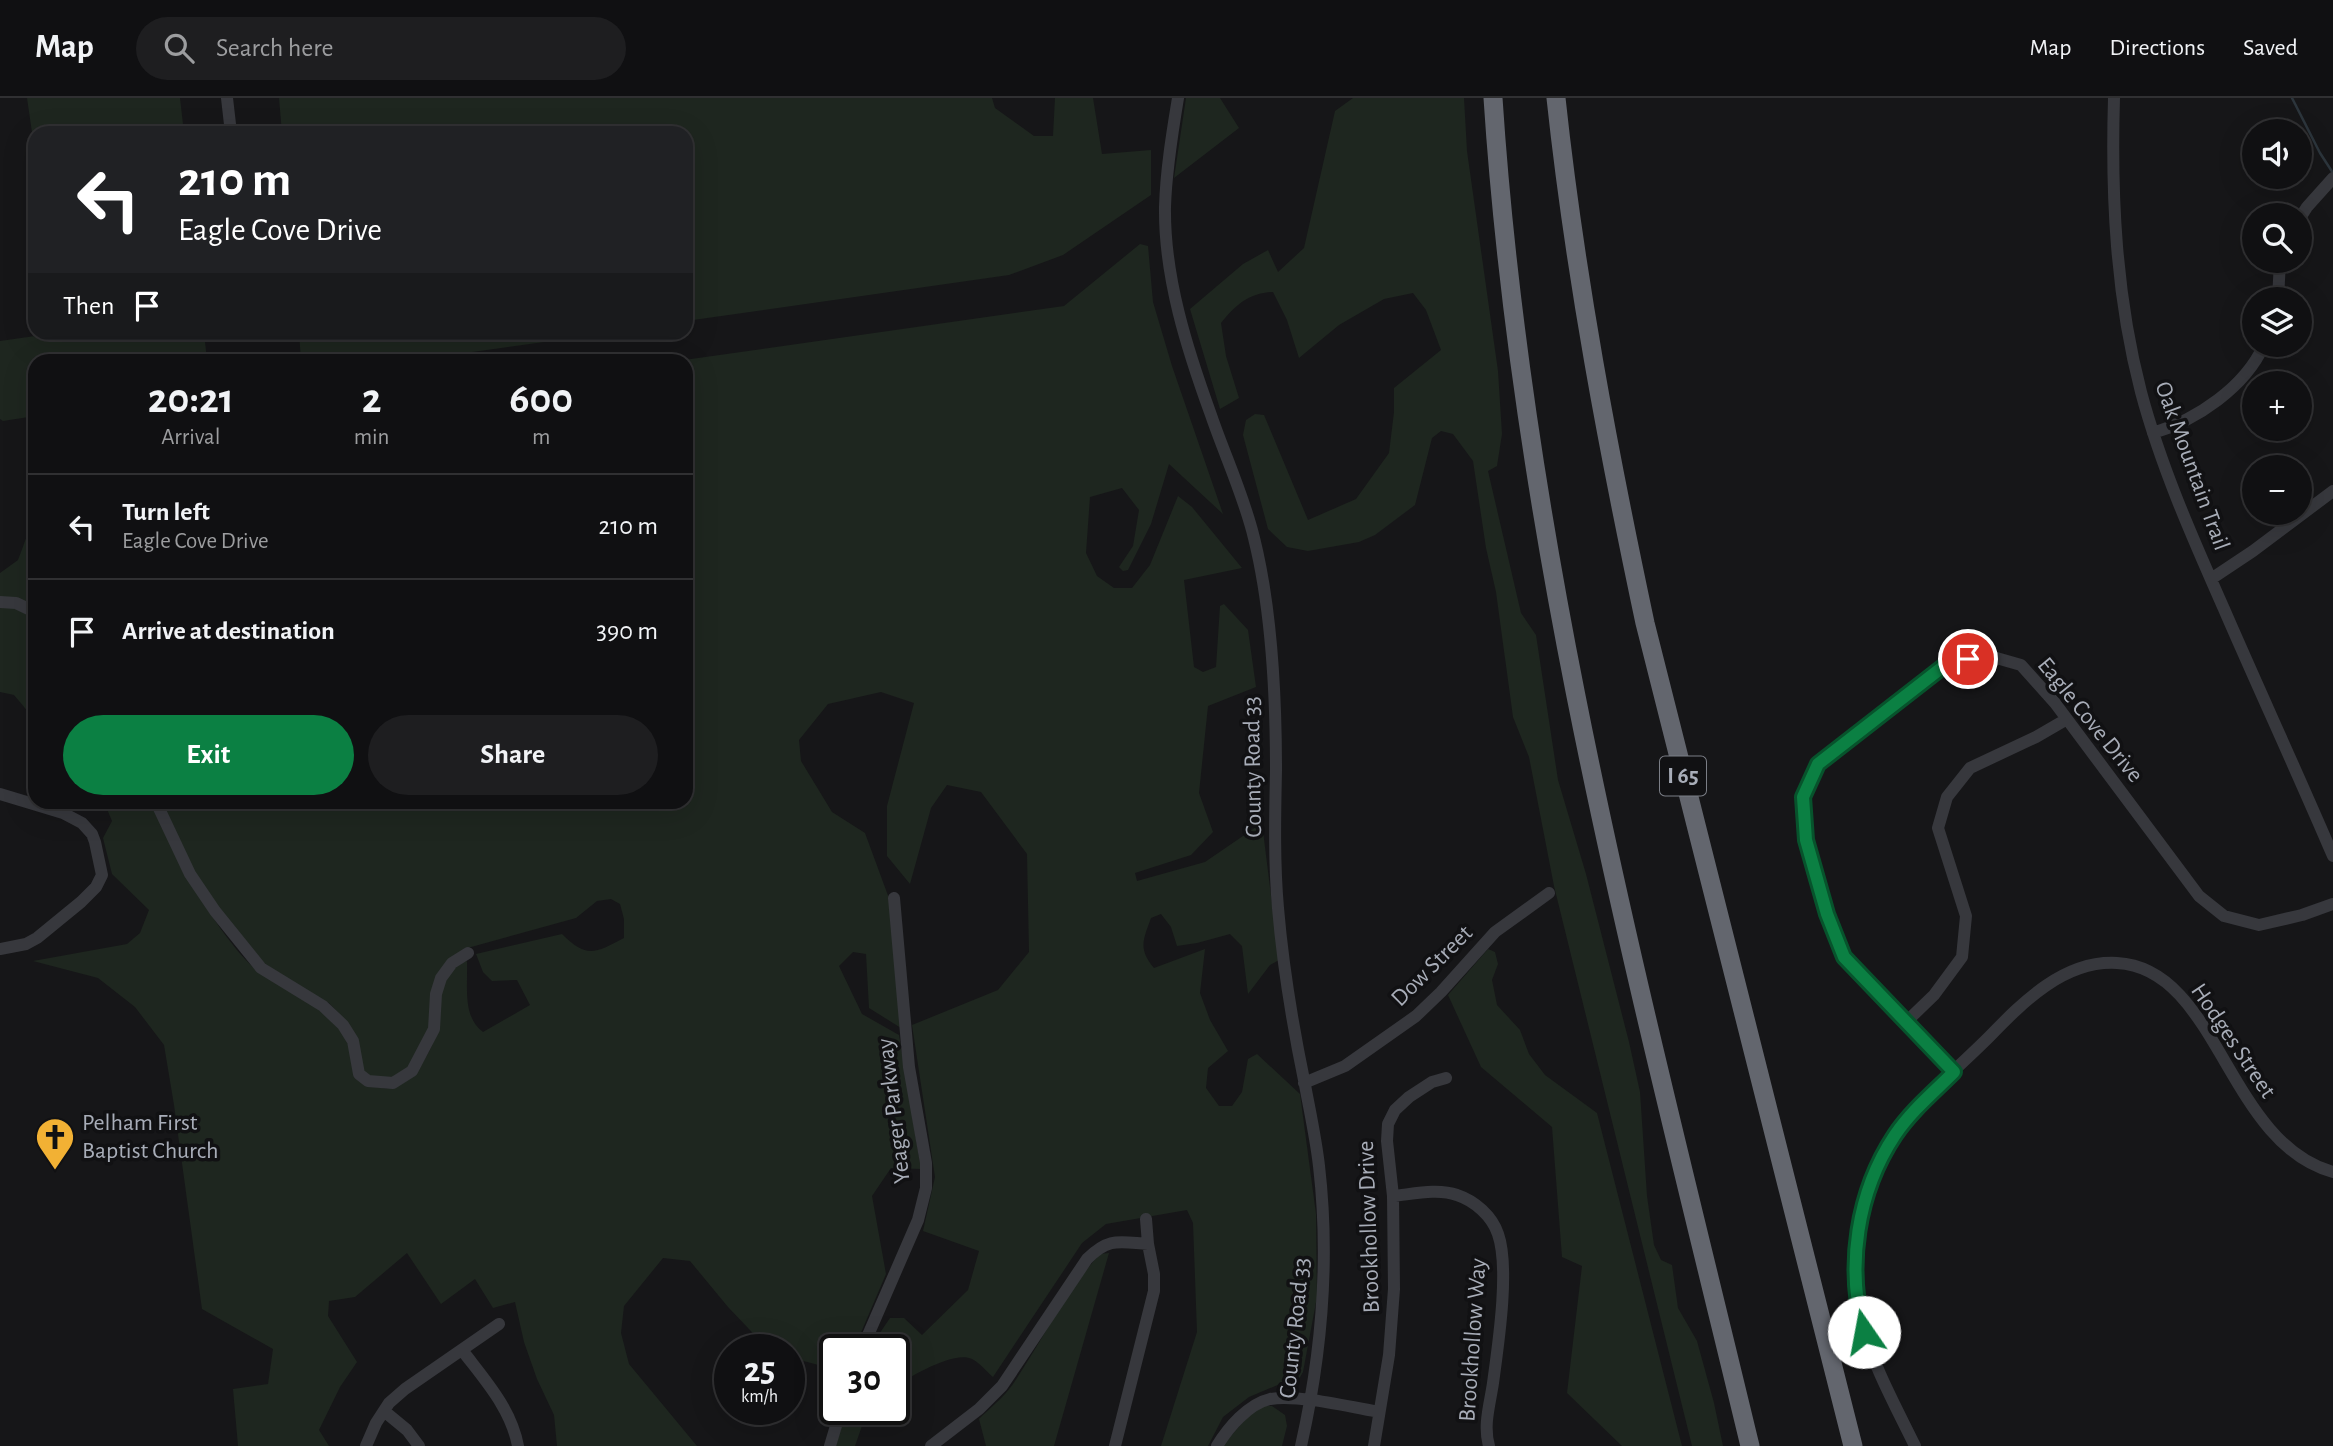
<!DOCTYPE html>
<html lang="en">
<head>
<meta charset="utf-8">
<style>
  body { margin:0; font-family:"Alegreya Sans",sans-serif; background:#1e1e20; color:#f1f3f6; height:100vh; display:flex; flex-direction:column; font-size:26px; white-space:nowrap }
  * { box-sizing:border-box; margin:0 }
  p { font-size:23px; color:#9c9d9f }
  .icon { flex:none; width:38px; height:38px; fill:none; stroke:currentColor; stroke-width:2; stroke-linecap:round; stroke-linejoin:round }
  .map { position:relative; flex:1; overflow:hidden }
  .drawer { position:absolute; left:28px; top:256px; width:665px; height:455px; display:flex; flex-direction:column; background:#101012; border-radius:21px; box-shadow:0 7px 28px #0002,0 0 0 2px #303032 }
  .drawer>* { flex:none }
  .hud { position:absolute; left:28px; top:28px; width:665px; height:214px; border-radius:21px; box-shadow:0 7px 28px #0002,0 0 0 2px #303032; background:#202124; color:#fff; overflow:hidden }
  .buttons { position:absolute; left:2242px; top:21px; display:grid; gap:14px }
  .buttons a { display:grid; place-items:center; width:70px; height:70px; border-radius:50%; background:#101012; box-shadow:0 7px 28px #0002,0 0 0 2px #303032; font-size:35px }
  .speed { position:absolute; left:714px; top:1236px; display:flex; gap:14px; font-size:35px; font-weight:700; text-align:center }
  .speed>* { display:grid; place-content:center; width:91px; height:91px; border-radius:50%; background:#101012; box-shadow:0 7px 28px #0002,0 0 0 2px #303032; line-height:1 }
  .speed small { font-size:18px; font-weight:400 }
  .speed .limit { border:4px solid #111; border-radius:10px; background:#fff; color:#111 }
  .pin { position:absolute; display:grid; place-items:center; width:60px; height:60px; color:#fff; margin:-30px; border:4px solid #fff; border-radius:50%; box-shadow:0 2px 7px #0007 }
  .me { position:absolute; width:77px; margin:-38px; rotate:348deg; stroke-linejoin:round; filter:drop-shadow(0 0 5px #0008) }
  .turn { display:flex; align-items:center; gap:24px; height:147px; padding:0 35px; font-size:32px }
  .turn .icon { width:91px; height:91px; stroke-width:2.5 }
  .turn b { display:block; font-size:49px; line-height:60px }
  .then { display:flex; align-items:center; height:66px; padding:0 35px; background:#0003; gap:14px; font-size:26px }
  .eta { display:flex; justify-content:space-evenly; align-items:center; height:119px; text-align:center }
  .eta b { font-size:42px; font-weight:700; line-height:49px }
  .button { display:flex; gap:14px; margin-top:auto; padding:14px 35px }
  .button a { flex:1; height:80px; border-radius:42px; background:#0b8043; color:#fff; font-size:28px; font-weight:700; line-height:80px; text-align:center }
  .button a+a { background:#1e1e20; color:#f1f3f6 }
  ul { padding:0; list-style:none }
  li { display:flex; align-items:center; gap:21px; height:105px; padding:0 35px; border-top:2px solid #303032 }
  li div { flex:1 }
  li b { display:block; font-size:26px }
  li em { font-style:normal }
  header { display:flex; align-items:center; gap:42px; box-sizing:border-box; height:98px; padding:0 35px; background:#101012; border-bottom:2px solid #303032 }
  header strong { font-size:33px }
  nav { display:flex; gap:38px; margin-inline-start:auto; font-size:24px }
  .search { width:490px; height:63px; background:#1e1e20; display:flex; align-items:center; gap:18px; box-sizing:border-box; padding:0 24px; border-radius:38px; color:#9c9d9f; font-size:26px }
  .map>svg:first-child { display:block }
</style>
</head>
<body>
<header>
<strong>Map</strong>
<div class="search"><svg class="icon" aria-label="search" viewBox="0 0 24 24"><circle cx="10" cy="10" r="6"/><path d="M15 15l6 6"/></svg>Search here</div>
<nav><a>Map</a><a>Directions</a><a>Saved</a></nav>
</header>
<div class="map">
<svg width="2333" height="1348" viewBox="0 0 2333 1348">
  <rect width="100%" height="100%" fill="#161618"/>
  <path fill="#1e261f" d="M27,0H180L184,35H35V55Z
    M279,0H992L995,10L1034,38H1053L1055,0H1093L1102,56L1151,52V97L1063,157L1009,177L686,223V35H282Z
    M1186,0H1220L1239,30L1174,80Z
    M1353,0H1464L1467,53L1498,273L1502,336L1497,368L1488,373L1521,515L1536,537L1558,682L1586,776L1629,944L1640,994L1647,1098L1654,1147L1661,1162L1672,1167L1678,1210L1697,1243L1714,1305L1723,1348H1692L1554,788L1529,659L1513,619L1496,494L1486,450L1473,363L1453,336L1441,333L1432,340L1415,407L1375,437L1359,444L1308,453L1287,449L1268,431L1243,337L1246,322L1255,316L1264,317L1308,422L1356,401L1389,355L1394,314V290L1441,252L1426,212L1413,195L1384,201L1339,227L1299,260L1287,222L1273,194C1248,195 1236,207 1221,225L1226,258L1239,300L1220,311L1190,211L1243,166L1268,152L1278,174L1304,150L1335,13Z
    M1140,146L1148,148L1153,204L1172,268L1223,416L1169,366L1151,426L1128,472L1123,473L1119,469L1133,448L1139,412L1122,390L1090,399L1086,455L1097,478L1114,490H1132L1150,467L1178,398L1192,409L1242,470L1184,482L1194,569L1203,574L1216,569L1220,508L1224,506L1248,532L1256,589L1208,608L1199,695L1213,734L1191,757L1135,775L1137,783L1205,764L1262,725L1279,862L1270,867L1248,896L1242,848L1230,836L1197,845L1177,848L1171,829L1161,816L1151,820C1143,842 1138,851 1154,870L1205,851L1200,895L1210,922L1228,953L1208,970L1206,990L1219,1008H1232L1242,994L1248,961L1257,956L1300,996L1316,1116L1317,1199L1303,1274L1296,1286H1280L1249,1299L1223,1319L1208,1348H1161L1197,1234L1193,1125L1187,1112L1106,1126L1082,1145L993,1279C987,1274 979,1264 972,1261C954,1252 910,1279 894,1289V1251H869L890,1220H904L922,1237L968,1192L979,1153L923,1133L935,1079L912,927L998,892L1029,854L1027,756L981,694L947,687L931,710L910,786L887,758V708L914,605L881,594L828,606L799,642L801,663L832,714L865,735L890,803L901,930L869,910L866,856L853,854L839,868L862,916L899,937L921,1071L891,1070L872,1098L886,1176L854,1251H835V1290L822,1268L789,1259V1251H768L728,1209L690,1163L663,1160L624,1208L621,1235L629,1266L697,1348H557L554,1317L537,1281L524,1244L515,1204L493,1210L475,1181L441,1206L407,1155L355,1199L329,1203L328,1218L357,1264L340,1289L319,1332L329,1348H238L233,1291L268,1286L273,1251L202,1211L174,1007L164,947L135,909L98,880L33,863L127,846L140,835L149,812L112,776L103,740L112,723L104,704H153C175,754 193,793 226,838C236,851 245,863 258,873C283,893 315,903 337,926C343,933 348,940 351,949C356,969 349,983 376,989C385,991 393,991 401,986C417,979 435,946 438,930C444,905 434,871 467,863C468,887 462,919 483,934L530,907L517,882L492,883L483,874L476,856L562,836C587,861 595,855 624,840V821L620,806L611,801L597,803L576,820L464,851L437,878L432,896V923L429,936L408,974L392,982L369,981L365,978L362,972L353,935L346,923L329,905L297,888L251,856L213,806L194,775L161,704H686V262H684L1064,208Z
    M63,234L204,235L207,262H35V318L3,323L0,321V243Z
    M299,235V234L609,235L415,262H301Z
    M35,416V509L0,499V475L18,462Z
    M0,507L23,510L35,518V622L14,597L0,594Z
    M1488,851L1495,854L1498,866L1492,882L1497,907L1520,932L1529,956L1545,977L1597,1015L1682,1348H1622L1567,1295L1582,1168L1562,1159L1552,1029L1481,969L1448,897Z
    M1109,1155L1054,1348H986L979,1321C990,1310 1004,1299 1013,1286C1042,1243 1065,1194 1100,1156Z
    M1264,1308H1272L1285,1317L1287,1328L1282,1348H1222L1252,1314Z
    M846,1311H873L863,1325L855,1348H836Z"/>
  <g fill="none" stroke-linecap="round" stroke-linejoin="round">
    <path stroke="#2c353c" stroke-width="2.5" d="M2292,0L2320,55L2333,75"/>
    <path stroke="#37383d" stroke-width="12" d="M227,0L231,35
      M1178,0C1172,36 1166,73 1165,109C1164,179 1187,251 1211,317C1225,358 1244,398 1254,440C1272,512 1276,598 1276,672C1275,719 1274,764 1278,810C1283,869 1293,929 1305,987C1310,1014 1316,1041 1319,1068C1330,1163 1322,1255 1301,1348
      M2114,0C2111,99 2116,198 2141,294C2161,369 2193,441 2224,511C2260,594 2298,676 2333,758
      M2300,120L2307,109L2333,80
      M2278,201L2280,163
      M2153,335C2197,322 2245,289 2264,247
      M2211,481L2253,453L2333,393
      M0,504L16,505L35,514
      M0,696L63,715L82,725L92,736L95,744L102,777L96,789L81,804L37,840L26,846L0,851
      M156,704L190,776L215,813L261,870L323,908L343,927L353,943L359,976L368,983L393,985L412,973L434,931L436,896L441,880L452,865L468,855
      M1906,924L1934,897L1962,859L1966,818L1938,730L1947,699L1970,670L2036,639L2067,621
      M1954,974L1844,859L1827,816L1806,742L1803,700L1818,665L1949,564L1986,557L2021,567L2055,605L2199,798L2224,818L2259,827L2302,817L2333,806
      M1304,985L1345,968L1416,918L1441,894L1495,834L1549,795
      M1393,1098C1413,1096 1438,1090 1457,1097C1475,1103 1492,1118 1498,1136C1510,1170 1498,1248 1493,1285C1490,1306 1483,1327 1489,1348
      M1146,1121L1148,1146
      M862,1251L918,1122L926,1090V1065L909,969L894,800
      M462,1252C484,1281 511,1310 518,1348
      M384,1313L407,1332L419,1348
      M366,1348L376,1325L389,1305L405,1291L499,1226
      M830,1348L841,1311
      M931,1348L979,1311L1002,1288L1087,1161C1109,1139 1119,1144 1148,1146L1154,1176V1193L1115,1348
      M1217,1348C1228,1330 1248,1306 1270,1301C1296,1296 1351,1309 1379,1314
      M1374,1348L1389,1257L1394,1191L1393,1098L1387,1043L1388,1026L1395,1012L1409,999L1432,984L1446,980
      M1915,1348C1895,1307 1872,1266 1861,1222C1846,1160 1860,1086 1897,1035C1922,999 1958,970 1989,939C2023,904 2064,862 2117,865C2218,870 2227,1045 2333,1074"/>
    <path stroke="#63666e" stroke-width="19" d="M1493,0C1523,459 1643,903 1750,1348
      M1556,0C1575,177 1608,351 1645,525L1853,1348"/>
  </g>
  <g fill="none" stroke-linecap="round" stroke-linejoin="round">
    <g stroke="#07532c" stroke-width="18">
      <path id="route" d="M1864,1234C1846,1169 1857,1094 1895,1037C1911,1013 1934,994 1954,974L1844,859L1827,816L1806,742L1803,699L1818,666L1949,564L1968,561"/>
    </g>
    <use href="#route" stroke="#0b8043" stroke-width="12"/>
  </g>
  <defs>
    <g id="church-pin" transform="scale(2.0125)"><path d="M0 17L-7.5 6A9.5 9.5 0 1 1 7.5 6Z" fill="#f2b134" stroke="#111113"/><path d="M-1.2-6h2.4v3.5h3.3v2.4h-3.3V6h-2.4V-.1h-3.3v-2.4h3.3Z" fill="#111"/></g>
  </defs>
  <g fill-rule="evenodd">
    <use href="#church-pin" x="55" y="1039"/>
  </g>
  <g text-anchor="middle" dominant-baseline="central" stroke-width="7" stroke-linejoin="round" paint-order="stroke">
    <rect fill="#111113" stroke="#7b7e86" stroke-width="2" x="1660" y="658.5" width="46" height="39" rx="5"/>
    <g font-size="23" font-weight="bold" fill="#a8adb8">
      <text x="1683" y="678">I 65</text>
    </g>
    <g font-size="24" fill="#a8adb8" stroke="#111113">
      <text transform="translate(2192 368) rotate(70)">Oak Mountain Trail</text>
      <text transform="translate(2090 622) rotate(51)">Eagle Cove Drive</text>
      <text transform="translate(1253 669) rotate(-91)">County Road 33</text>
      <text transform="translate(1432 868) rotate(-45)">Dow Street</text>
      <text transform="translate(2233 943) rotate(56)">Hodges Street</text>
      <text transform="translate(894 1013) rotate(-97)">Yeager Parkway</text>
      <text transform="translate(1369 1129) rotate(-92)">Brookhollow Drive</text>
      <text transform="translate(1295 1230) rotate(-84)">County Road 33</text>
      <text transform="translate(1473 1242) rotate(-86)">Brookhollow Way</text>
    </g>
    <g font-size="24" fill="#a8adb8" stroke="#111113" text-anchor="start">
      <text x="82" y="1025">Pelham First<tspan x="82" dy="28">Baptist Church</tspan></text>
    </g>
  </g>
</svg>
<div class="buttons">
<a><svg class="icon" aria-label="sound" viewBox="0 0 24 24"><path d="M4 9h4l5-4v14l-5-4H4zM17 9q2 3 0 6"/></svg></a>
<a><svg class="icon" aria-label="search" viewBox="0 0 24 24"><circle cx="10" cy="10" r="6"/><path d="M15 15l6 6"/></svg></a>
<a><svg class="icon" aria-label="layers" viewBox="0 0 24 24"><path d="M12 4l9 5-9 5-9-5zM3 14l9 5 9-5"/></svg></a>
<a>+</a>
<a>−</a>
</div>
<div class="speed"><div>25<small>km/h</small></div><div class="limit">30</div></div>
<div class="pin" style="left:1968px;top:561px;background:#d93025"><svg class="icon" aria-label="arrive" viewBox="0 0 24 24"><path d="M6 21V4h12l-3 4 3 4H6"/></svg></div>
<svg class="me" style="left:1864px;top:1234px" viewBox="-20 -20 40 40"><circle r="19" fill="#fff"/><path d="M0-13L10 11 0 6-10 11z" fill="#0b8043"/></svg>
<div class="hud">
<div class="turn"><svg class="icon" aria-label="left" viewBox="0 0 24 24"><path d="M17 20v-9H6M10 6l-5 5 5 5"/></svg><div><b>210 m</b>Eagle Cove Drive</div></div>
<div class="then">Then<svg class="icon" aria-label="arrive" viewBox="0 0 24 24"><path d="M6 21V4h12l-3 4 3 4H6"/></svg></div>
</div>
<section class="drawer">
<div class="eta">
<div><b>20:21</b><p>Arrival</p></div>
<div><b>2</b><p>min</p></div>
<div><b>600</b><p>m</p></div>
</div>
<ul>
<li><svg class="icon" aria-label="left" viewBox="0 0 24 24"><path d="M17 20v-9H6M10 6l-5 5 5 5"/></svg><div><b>Turn left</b><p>Eagle Cove Drive</p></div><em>210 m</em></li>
<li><svg class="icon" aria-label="arrive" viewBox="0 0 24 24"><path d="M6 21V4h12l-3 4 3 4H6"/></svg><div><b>Arrive at destination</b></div><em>390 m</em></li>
</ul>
<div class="button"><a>Exit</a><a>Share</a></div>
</section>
</div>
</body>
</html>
